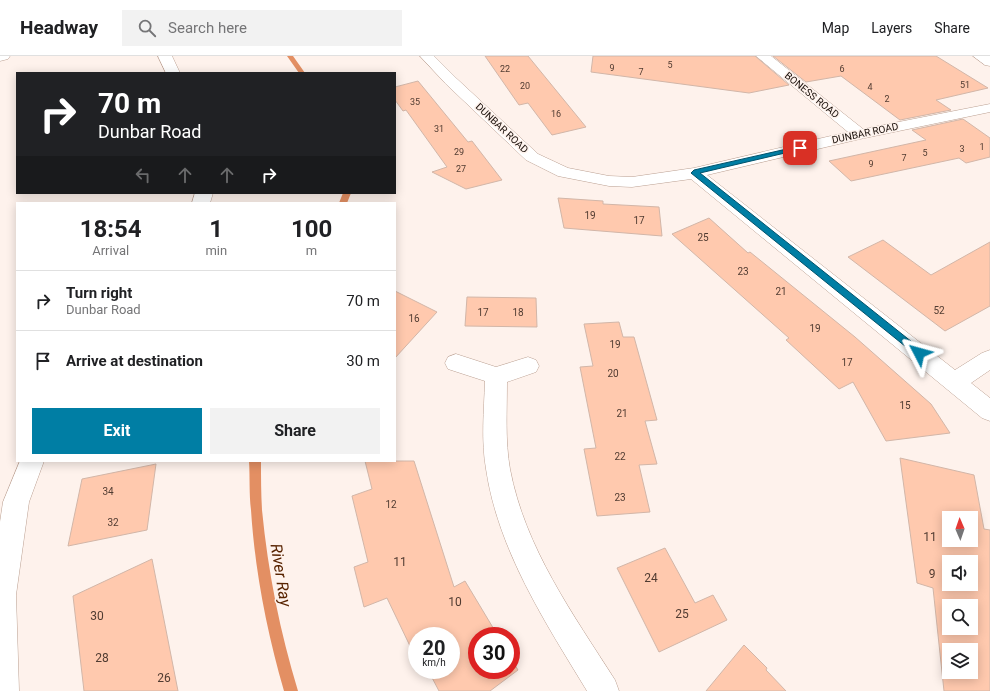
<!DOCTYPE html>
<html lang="en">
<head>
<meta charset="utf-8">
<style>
  body { margin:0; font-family:Roboto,sans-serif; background:#f2f2f2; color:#202124; height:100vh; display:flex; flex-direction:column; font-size:15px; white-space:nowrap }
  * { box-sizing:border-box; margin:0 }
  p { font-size:13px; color:#757577 }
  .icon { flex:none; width:22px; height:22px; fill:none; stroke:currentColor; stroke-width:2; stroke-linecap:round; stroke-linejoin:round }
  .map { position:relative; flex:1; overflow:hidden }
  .drawer { position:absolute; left:16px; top:146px; width:380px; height:260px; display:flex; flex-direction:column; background:#fff; border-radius:0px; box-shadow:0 2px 10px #0003 }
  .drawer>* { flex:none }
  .top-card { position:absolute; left:16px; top:16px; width:380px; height:122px; border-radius:0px; box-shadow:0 2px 10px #0003; background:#202124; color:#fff; overflow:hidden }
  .needle { width:26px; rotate:358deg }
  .fabs { position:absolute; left:942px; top:455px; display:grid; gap:8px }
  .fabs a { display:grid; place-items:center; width:36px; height:36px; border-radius:0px; background:#fff; box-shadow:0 2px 10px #0003; font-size:20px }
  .speed { position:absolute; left:408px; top:571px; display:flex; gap:8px; font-size:20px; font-weight:700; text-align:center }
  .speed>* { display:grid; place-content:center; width:52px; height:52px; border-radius:50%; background:#fff; box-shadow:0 2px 10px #0003; line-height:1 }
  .speed small { font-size:10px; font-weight:400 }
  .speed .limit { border:6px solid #d22; background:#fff; color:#111 }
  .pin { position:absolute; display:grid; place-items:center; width:34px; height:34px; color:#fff; margin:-17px; border-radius:8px; box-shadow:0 2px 6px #0006 }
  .me { position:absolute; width:44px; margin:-22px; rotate:309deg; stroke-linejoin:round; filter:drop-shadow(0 0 3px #0008) }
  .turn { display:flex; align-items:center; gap:14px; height:84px; padding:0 16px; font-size:18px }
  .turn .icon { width:52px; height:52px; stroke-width:2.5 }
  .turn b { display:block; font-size:28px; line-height:34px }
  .lanes { display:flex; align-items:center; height:38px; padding:0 16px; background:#0003; justify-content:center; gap:20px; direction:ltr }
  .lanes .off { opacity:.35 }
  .eta { display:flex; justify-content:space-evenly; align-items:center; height:68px; text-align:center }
  .eta b { font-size:24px; font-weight:700; line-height:28px }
  .cta { display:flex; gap:8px; margin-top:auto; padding:8px 16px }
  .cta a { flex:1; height:46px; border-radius:0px; background:#007ea4; color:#fff; font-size:16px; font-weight:700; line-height:46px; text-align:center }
  .cta a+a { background:#f2f2f2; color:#202124 }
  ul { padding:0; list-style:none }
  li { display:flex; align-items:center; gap:12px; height:60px; padding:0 16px; border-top:1px solid #e0e0e0 }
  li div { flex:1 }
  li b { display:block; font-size:15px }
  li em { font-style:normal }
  header { display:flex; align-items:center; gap:24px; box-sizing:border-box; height:56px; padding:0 20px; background:#fff; border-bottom:1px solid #e0e0e0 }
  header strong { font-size:19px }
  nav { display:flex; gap:22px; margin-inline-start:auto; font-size:14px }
  .search { width:280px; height:36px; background:#f2f2f2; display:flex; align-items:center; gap:10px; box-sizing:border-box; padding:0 14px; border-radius:0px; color:#757577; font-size:15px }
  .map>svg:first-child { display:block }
</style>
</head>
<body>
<header>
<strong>Headway</strong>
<div class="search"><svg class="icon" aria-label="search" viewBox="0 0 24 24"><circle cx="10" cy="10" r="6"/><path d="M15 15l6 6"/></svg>Search here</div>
<nav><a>Map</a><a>Layers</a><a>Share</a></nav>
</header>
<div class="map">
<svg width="990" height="635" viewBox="0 0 990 635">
  <rect width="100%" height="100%" fill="#fef2ec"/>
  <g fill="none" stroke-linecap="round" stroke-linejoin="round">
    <path fill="#e38f63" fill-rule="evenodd" d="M287,0H293L305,17H299Z
      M343,137H351L347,147H339Z
      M249,405H261C261,421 261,438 262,454C268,516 280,576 298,635H284C267,576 255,516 251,454C249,438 250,421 249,405Z"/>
  </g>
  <path fill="#ffc9ae" stroke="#d2b6a8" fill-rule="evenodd" d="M485,0H528L586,71L552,79L528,47L519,49Z
    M593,0H755L789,29L749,37L591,16Z
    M773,0H936L988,32L936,44L951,54L900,64L841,20L806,26Z
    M418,25L468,86L472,85L502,124L466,133L432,116L447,111L406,54L403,55L395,44V31Z
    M963,63L990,82V101L966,107L959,102L851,125L829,105L926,84L912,74Z
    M558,142L603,145V148L659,151L662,180L564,172Z
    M709,162L748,197L750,196L855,281L931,348L950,377L886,385L853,326L839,333L786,284L789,282L672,178Z
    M883,184L931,219L990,186V250L945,275L848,201Z
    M395,235L437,256L395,302Z
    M467,241L536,242L537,271L465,270Z
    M619,266L623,281H634L657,364L645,365L657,408L639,409L650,456L597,460L584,393L596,392L580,311L593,310L584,268Z
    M900,402L974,419L984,473L990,474V635H944L933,532L917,527ZM949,462H971V484H949ZM949,506H971V528H949ZM949,550H971V572H949ZM949,594H971V616H949Z
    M365,405H414L454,531L465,525L498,580H477V614H511V603L518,614L490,635H439L428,614H451V580H417V592L415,587L410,590L387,542L364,551L354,511L368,506L352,440L372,433Z
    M156,408L147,474L68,490L82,423Z
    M665,492L695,547L713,539L727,564L659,596L617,512Z
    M152,503L178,635H84L73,540Z
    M744,589L767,612L766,614L786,635H706Z"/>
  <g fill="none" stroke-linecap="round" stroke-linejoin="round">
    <g stroke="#bba092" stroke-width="1">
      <path id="minor" d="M0,0H10L8,3L0,5Z
        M158,0H172L180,17H166Z
        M420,0H434L456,22L538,98L568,112L609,120L632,121L694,112L848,76L756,0H771L863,73L990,48V56L860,83L707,119L955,314L982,297L990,294V314L971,327L990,342V365L982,362L691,123L632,131L609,130L558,120L526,104L446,28Z
        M973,0H990V10L985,9Z
        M195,137H213L210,147H192Z
        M456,298L496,311L528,301L536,304L539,310L536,316L507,326C507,355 505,385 510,413C525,492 573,558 615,624L619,635H587C545,566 498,494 486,413C481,384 484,355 485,325L448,313L445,307L448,301Z
        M20,405H44L29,446L16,539L19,635H0V466L3,446Z"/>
    </g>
    <use href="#minor" fill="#fff" fill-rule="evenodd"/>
  </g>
  <path fill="#007ea4" stroke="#00526b" d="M800,90H802V93L700,117L922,294L923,297L922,299H916L691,117L694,114Z"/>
  <g text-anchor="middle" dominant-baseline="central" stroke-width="3" stroke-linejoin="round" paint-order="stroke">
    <g font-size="9" fill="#503b31">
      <text x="670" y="9">5</text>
      <text x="612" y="12">9</text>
      <text x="505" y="13">22</text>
      <text x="842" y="13">6</text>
      <text x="641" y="16">7</text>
      <text x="965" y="29">51</text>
      <text x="525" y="30">20</text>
      <text x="870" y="31">4</text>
      <text x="887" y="43">2</text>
      <text x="415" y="46">35</text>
      <text x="556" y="58">16</text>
      <text x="439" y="73">31</text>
      <text x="982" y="91">1</text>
      <text x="962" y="93">3</text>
      <text x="459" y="96">29</text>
      <text x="925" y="97">5</text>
      <text x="904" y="102">7</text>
      <text x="871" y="108">9</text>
      <text x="461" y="113">27</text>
    </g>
    <g font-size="10" fill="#150c07" stroke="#fef2ec">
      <text transform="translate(812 39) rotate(39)">BONESS ROAD</text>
      <text transform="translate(502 72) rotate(43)">DUNBAR ROAD</text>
      <text transform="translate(865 77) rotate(-12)">DUNBAR ROAD</text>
    </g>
    <g font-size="10" fill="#503b31">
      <text x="590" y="159">19</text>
      <text x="639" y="164">17</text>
      <text x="703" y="181">25</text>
      <text x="743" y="215">23</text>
      <text x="781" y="235">21</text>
      <text x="939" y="254">52</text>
      <text x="483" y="256">17</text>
      <text x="518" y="256">18</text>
      <text x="414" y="262">16</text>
      <text x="815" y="272">19</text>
      <text x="615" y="288">19</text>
      <text x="847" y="306">17</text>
      <text x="613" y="317">20</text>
      <text x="905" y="349">15</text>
      <text x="622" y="357">21</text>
      <text x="620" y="400">22</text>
      <text x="108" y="435">34</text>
      <text x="620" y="441">23</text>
      <text x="391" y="448">12</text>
      <text x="113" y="466">32</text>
    </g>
    <g font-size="12" fill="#503b31">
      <text x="930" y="481">11</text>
      <text x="400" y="506">11</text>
      <text x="932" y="518">9</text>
      <text x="651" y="522">24</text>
      <text x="455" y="546">10</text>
      <text x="682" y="558">25</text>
      <text x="97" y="560">30</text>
      <text x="102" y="602">28</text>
      <text x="164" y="622">26</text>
    </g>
    <g font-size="16" font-style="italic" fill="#582300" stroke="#fef2ec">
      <text transform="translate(281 519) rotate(81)">River Ray</text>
    </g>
  </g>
</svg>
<div class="fabs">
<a><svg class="needle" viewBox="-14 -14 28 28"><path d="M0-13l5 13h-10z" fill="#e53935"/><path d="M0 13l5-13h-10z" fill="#757577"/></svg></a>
<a><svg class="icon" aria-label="sound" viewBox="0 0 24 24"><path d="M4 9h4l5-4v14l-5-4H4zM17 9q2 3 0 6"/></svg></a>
<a><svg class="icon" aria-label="search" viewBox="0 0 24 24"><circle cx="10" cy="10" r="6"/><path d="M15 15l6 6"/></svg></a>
<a><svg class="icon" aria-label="layers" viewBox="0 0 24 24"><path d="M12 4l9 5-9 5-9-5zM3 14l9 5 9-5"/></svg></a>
</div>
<div class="speed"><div>20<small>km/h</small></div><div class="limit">30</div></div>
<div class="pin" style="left:800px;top:92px;background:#d93025"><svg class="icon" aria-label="arrive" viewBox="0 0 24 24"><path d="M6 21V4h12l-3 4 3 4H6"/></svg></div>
<svg class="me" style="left:919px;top:297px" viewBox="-20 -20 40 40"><path d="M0-17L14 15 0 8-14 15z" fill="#007ea4" stroke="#fff" stroke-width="4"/></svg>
<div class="top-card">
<div class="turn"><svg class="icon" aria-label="right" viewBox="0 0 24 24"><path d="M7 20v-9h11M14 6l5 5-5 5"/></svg><div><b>70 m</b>Dunbar Road</div></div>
<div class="lanes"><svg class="icon off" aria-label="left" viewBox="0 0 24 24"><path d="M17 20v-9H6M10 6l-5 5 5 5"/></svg><svg class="icon off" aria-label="ahead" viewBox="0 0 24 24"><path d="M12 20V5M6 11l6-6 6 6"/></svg><svg class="icon off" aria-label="ahead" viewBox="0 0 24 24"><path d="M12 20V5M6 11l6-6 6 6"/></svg><svg class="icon" aria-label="right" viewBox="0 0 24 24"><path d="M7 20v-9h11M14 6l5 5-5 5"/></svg></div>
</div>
<section class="drawer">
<div class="eta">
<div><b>18:54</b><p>Arrival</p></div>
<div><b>1</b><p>min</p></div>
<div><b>100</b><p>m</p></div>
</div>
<ul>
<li><svg class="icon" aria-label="right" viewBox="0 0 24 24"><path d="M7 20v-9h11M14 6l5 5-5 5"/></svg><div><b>Turn right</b><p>Dunbar Road</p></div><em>70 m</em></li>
<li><svg class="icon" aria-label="arrive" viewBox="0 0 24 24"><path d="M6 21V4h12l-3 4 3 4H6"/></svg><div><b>Arrive at destination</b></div><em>30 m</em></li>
</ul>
<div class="cta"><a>Exit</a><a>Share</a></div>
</section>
</div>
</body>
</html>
